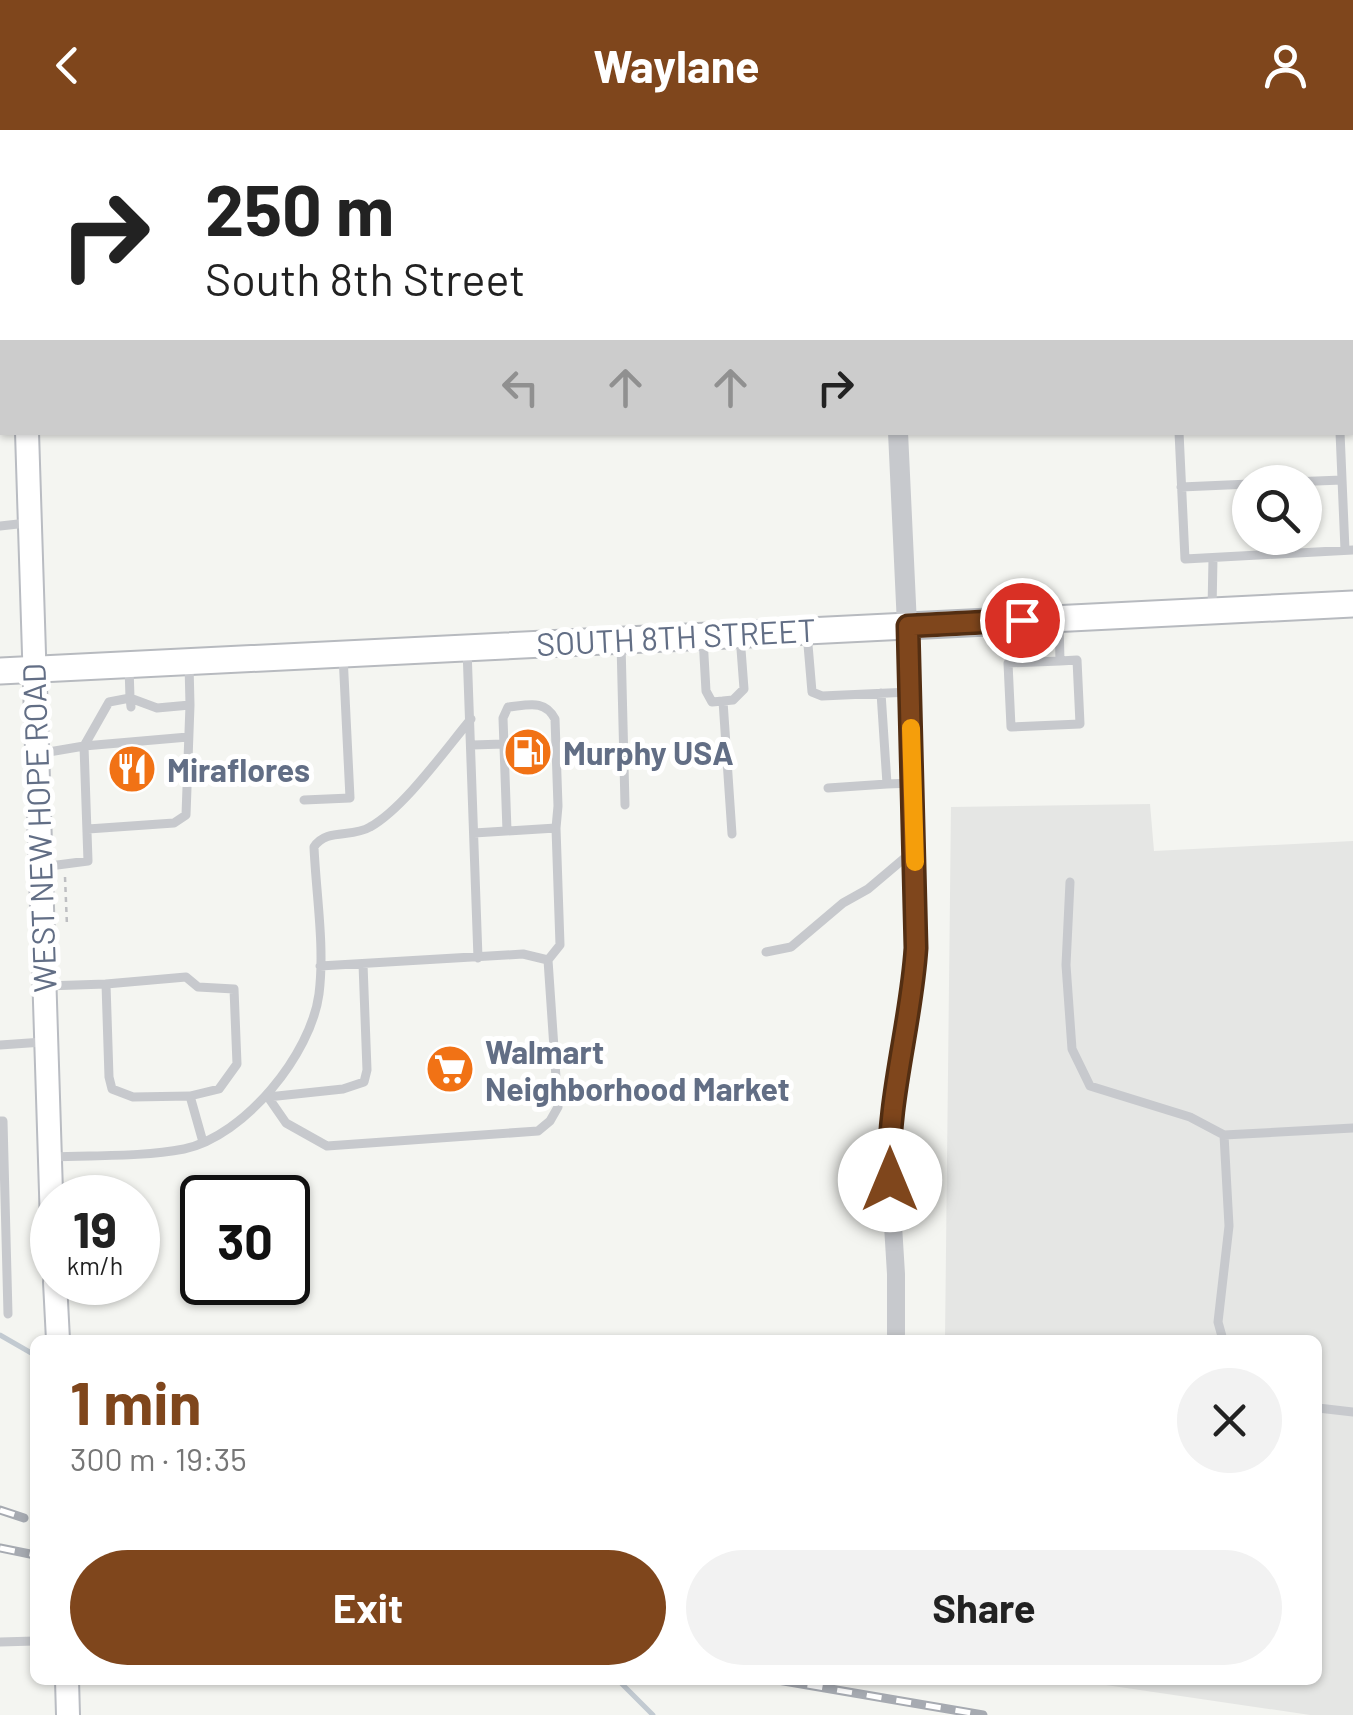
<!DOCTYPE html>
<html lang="en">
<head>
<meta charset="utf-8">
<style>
  body { margin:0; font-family:Barlow,sans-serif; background:#f2f2f2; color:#222; height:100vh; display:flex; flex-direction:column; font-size:38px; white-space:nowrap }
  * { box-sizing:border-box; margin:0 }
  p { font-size:32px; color:#767676 }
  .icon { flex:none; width:55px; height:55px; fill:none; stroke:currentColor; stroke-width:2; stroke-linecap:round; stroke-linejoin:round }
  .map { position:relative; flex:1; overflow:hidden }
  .panel { position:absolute; left:30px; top:1205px; width:1292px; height:350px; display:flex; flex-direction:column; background:#fff; border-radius:15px; box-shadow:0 2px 8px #0004 }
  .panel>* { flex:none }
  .guide { position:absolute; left:0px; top:0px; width:1355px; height:305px; box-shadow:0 2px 8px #0004; background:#fff; color:#222; overflow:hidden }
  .buttons { position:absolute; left:1232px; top:335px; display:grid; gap:20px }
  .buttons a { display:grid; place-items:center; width:90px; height:90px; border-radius:50%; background:#fff; box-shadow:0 2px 8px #0004; font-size:50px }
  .speed { position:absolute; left:30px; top:1045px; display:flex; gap:20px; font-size:50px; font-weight:700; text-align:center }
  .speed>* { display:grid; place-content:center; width:130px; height:130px; border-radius:50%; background:#fff; box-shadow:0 2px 8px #0004; line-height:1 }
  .speed small { font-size:25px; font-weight:400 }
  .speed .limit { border:5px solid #111; border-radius:15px; background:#fff; color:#111 }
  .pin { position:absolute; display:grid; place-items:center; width:85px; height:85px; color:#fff; margin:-42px; border:5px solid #fff; border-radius:50%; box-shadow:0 2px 10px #0007 }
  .me { position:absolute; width:110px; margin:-55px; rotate:0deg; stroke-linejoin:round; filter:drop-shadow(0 0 8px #0008) }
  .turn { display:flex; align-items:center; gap:35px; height:210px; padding:0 40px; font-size:45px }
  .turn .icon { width:130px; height:130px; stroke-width:2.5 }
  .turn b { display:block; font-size:70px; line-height:85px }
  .lanes { display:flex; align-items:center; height:95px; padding:0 40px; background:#0003; justify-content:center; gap:50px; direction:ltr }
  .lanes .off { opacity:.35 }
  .round { display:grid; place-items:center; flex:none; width:105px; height:105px; border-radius:52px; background:#f2f2f2 }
  .head { display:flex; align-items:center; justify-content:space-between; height:170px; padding:0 40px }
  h1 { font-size:60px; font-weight:700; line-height:75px; color:#7f461c }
  .cta { display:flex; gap:20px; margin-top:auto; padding:20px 40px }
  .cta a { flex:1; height:115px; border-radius:60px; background:#7f461c; color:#fff; font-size:40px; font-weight:700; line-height:115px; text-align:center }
  .cta a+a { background:#f2f2f2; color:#222 }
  header { display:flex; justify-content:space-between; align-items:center; height:130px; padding:0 40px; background:#7f461c; color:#fff; font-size:45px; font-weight:700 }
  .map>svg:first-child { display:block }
</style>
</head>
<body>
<header><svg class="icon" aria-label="back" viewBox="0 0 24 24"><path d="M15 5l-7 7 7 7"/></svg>Waylane<svg class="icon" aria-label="person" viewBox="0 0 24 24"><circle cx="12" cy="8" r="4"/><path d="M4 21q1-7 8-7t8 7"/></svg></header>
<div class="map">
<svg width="1353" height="1585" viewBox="0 0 1353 1585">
  <rect width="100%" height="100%" fill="#f4f5f1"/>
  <path fill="#e5e6e4" d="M1150,674L1154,721L1353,711V1585H1310L1072,1550H1318V1210H945L951,677Z"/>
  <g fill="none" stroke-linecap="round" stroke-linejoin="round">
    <path stroke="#c2cad1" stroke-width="5" d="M0,1205L33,1224
      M618,1550L653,1585"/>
    <g stroke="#b9bcc2" stroke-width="26">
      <path id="secondary" d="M18,0V2
        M27,302L52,1094
        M55,1152L58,1210
        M67,1550L68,1585"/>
    </g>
    <g stroke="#b7babf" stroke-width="29">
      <path id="primary" d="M0,541L1353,474"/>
    </g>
    <path stroke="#bebfc2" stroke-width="2.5" stroke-dasharray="5 5" stroke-linecap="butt" d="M65,747L67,796"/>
    <path stroke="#c7c9cd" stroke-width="9" d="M1352,70H1353
      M1352,198H1353
      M0,253H2
      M1179,302L1185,429L1353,420
      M1340,302L1345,420
      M1291,352L1342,350
      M1181,357L1250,354
      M0,396L27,393
      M1212,480L1213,428
      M1059,491L1060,531L1008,533L1011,597L1080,594L1077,530L1060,531
      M807,503L812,562L822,566L910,562
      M703,508L706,561L712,572L723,571
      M621,513L625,675
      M467,519L478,828
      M129,537L130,568L157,578L190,575L189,534
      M881,563L887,654L913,653
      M472,615L504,614
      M84,616L188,607
      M84,616L109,572L130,568L131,577
      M37,624L84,616L88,731L42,737
      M828,658L887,654
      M304,670L350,668L343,525
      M88,699L174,693L186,685L190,575
      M507,701L503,588L508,577C528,575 545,569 555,589L558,676L556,698
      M732,704L723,571L733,570L744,559L740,506
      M1070,752L1066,835L1072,919L1090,956L1190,987L1224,1005L1229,1096L1218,1192L1223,1210
      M766,822L791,817L843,773L868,759L913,721
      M363,834L367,940L364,952L343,959L268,967L286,993L327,1016L538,1001L550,991L558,977L548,830L560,815L556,698L474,703
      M320,836L523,824L548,830
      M106,854L186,847L198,857L234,859L237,934L219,959L190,966
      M46,856L106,854L109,947L112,959L133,967L190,966L203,1012
      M0,915L43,912
      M0,991H3L8,1184
      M1224,1005L1353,998
      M52,1027C95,1025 142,1027 184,1019C245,1006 311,924 319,864C325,816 316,764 314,717C326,698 352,708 370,697C404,678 445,620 471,589
      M1318,1278L1353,1282
      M0,1512L35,1511"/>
    <path stroke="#c7c9cd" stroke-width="18" d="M548,0V2
      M1193,0V2
      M0,23H2
      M1352,32H1353
      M896,1204V1144L888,1014L913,866L916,818L907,495"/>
    <path stroke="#c7c9cd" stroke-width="20" d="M890,0V2
      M898,302L907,495"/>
    <use href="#secondary" stroke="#fff" stroke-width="22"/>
    <use href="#primary" stroke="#fff" stroke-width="25"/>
    <g stroke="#a6aab1" stroke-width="9">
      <path id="rail" d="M0,1380L24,1388
        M0,1418L35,1425
        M778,1550L983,1585"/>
    </g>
    <use href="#rail" stroke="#fff" stroke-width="5" stroke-dasharray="15" stroke-linecap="butt"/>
  </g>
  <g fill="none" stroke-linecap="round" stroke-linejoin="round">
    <g stroke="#532e12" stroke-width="25">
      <path id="route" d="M890,1050C886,972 911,896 916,818L908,496L1022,490"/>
    </g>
    <use href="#route" stroke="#7f461c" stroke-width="18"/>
    <path stroke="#f59e0b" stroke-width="18" d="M911,598L915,732"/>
  </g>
  <defs>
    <g id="fuel-disc" transform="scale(2.5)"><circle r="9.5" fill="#f17215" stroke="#fff"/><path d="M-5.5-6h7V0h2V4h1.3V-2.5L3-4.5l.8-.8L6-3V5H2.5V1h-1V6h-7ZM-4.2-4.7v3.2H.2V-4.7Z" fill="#fff"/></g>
    <g id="restaurant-disc" transform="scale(2.5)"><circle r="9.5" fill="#f17215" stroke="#fff"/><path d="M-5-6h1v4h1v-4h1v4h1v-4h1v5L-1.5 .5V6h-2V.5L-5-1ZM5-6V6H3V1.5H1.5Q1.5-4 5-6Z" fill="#fff"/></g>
    <g id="supermarket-disc" transform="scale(2.5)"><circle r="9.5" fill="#f17215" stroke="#fff"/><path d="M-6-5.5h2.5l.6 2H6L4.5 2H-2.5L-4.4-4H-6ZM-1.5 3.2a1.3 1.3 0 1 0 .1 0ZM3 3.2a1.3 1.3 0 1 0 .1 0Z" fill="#fff"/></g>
  </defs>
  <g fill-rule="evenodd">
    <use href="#fuel-disc" x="528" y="622"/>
    <use href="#restaurant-disc" x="132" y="639"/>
    <use href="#supermarket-disc" x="450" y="939"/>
  </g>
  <g text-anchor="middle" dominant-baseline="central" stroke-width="10" stroke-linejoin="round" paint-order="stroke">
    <g font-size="32" fill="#626e85" stroke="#fff">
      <text transform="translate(676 506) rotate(-3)">SOUTH 8TH STREET</text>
      <text transform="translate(38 698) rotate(-92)">WEST NEW HOPE ROAD</text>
    </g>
    <g font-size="32" font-weight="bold" fill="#626e85" stroke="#fff" text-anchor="start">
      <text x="563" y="622">Murphy USA</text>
      <text x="167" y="639">Miraflores</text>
      <text x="485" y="921">Walmart<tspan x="485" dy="37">Neighborhood Market</tspan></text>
    </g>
  </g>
</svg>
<div class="buttons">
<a><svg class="icon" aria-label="search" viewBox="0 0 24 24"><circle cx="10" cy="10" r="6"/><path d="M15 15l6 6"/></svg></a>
</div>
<div class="speed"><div>19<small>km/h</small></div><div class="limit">30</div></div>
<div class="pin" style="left:1022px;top:490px;background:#d93025"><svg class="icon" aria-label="arrive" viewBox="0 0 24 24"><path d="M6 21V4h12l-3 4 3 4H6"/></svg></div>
<svg class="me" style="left:890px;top:1050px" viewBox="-20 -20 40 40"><circle r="19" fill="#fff"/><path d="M0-13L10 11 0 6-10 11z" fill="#7f461c"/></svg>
<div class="guide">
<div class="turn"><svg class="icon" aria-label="right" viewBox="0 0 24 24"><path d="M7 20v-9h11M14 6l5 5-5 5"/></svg><div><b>250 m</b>South 8th Street</div></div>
<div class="lanes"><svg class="icon off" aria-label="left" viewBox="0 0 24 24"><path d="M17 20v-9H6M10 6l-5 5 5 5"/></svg><svg class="icon off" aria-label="ahead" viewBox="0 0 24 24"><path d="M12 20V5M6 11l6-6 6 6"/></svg><svg class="icon off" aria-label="ahead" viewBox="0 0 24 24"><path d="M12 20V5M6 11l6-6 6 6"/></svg><svg class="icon" aria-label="right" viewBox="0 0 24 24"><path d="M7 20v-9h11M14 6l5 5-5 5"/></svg></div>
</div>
<section class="panel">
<div class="head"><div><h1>1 min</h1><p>300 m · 19:35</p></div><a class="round"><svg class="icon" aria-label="close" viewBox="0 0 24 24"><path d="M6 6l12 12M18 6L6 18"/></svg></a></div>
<div class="cta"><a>Exit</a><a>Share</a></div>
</section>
</div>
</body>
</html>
